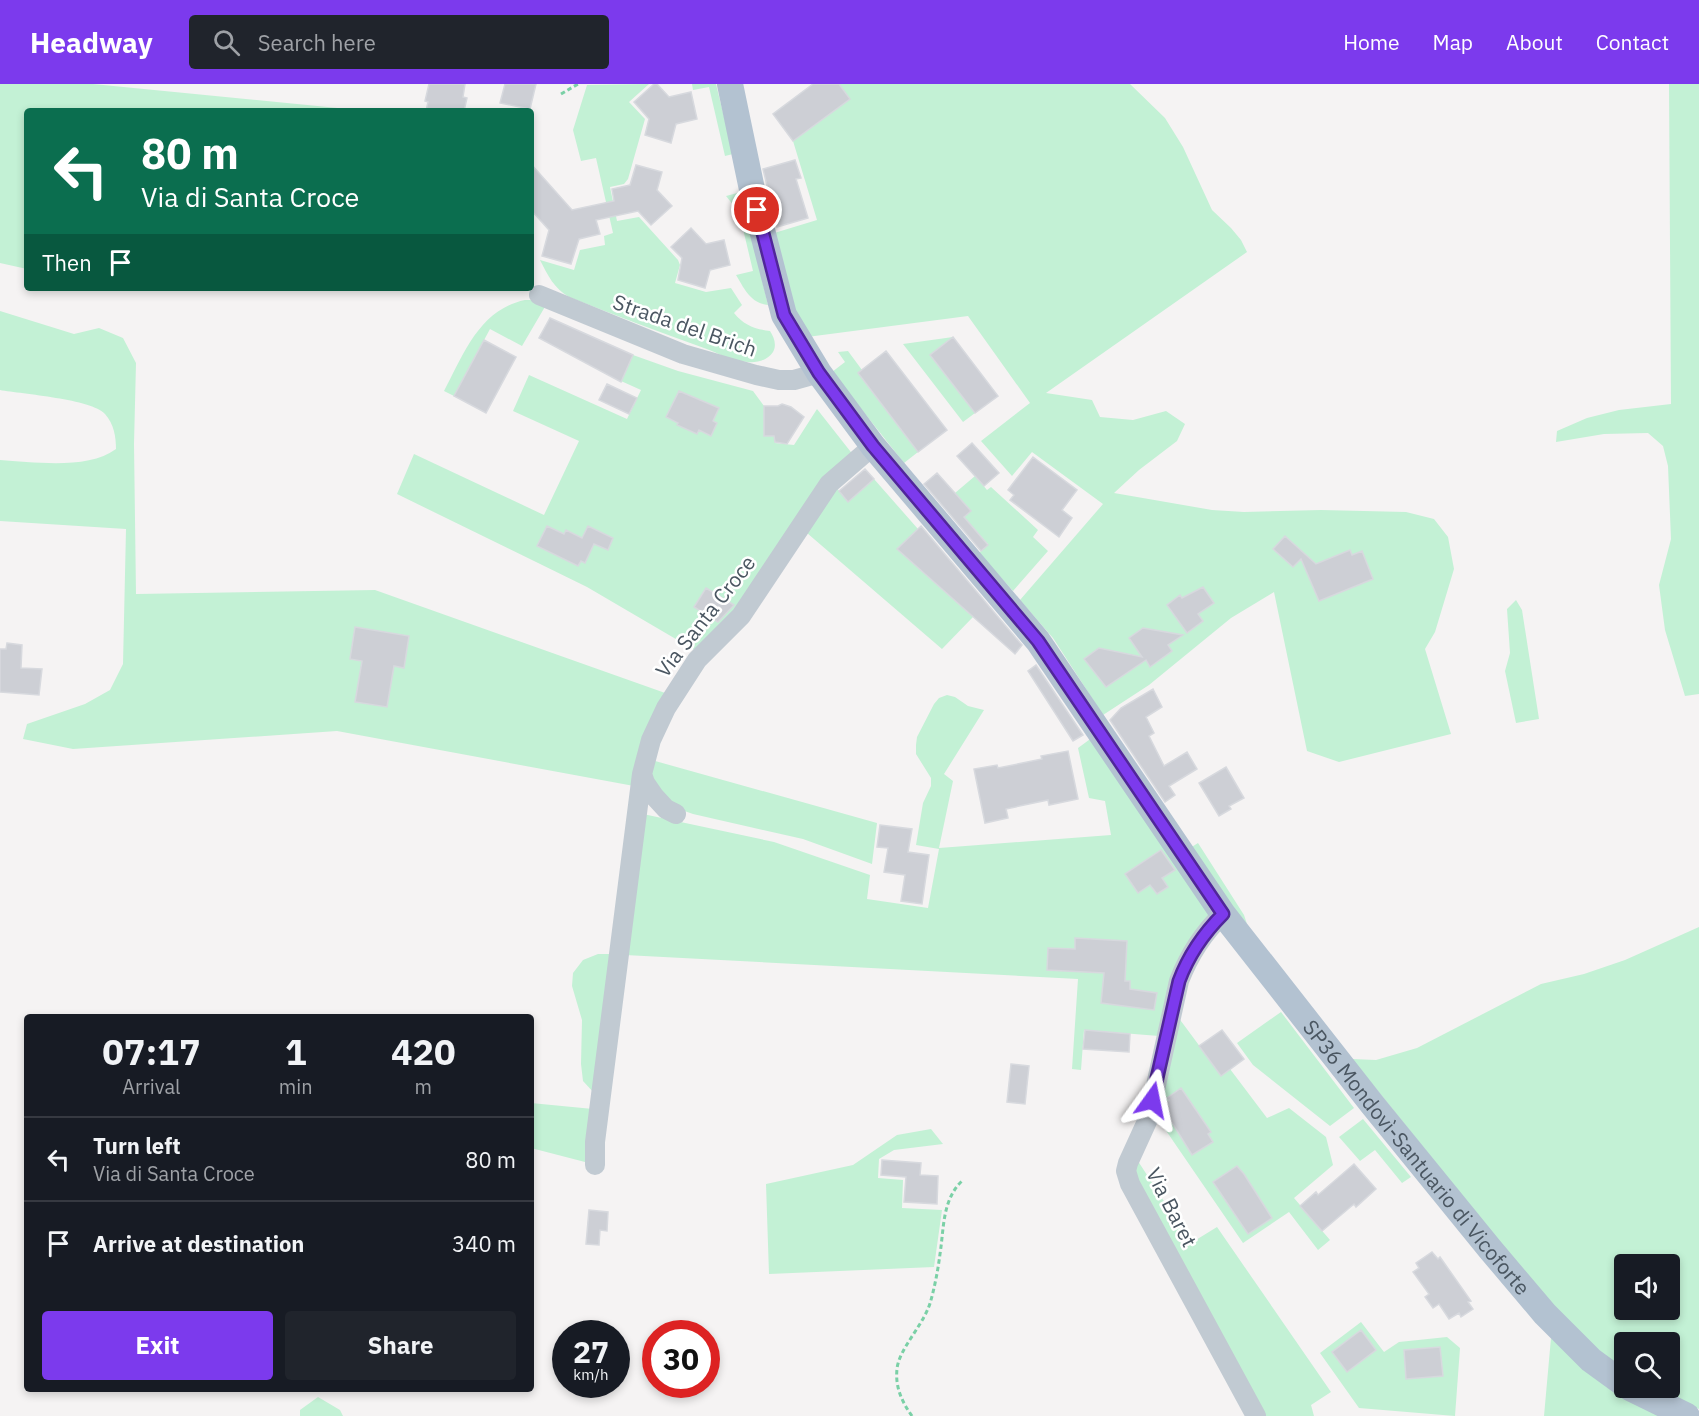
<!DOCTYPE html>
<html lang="en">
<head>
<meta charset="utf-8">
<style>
  body { margin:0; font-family:"IBM Plex Sans",sans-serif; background:#20242c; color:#f1f3f6; height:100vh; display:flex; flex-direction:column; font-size:22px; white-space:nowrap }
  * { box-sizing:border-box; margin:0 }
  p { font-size:20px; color:#9ea1a6 }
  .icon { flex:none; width:33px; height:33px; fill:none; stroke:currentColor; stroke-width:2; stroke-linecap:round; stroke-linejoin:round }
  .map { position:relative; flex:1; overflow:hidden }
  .details { position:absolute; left:24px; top:930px; width:510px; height:378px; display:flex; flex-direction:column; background:#171b24; border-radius:6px; box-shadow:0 3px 9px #0003 }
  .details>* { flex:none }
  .banner { position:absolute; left:24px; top:24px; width:510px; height:183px; border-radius:6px; box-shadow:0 3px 9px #0003; background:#0b6e4f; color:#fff; overflow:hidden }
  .buttons { position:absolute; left:1614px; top:1170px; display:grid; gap:12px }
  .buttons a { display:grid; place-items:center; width:66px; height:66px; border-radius:6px; background:#171b24; box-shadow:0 3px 9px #0003; font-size:30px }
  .speed { position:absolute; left:552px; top:1236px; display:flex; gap:12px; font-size:30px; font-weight:700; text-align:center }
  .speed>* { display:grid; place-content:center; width:78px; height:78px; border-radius:50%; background:#171b24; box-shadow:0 3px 9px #0003; line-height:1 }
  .speed small { font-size:15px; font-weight:400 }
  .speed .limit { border:9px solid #d22; background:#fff; color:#111 }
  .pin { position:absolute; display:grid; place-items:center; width:51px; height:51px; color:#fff; margin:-26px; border:3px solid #fff; border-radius:50%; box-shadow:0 2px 6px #0007 }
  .me { position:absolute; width:66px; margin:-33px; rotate:12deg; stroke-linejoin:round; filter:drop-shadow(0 0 4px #0008) }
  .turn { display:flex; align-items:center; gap:21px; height:126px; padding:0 18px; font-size:27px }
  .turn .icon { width:78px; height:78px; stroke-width:2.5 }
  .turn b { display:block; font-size:42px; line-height:51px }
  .then { display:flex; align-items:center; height:57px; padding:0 18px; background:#0003; gap:12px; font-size:22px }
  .eta { display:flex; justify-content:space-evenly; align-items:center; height:102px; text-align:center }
  .eta b { font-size:36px; font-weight:700; line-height:42px }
  .cta { display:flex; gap:12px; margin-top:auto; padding:12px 18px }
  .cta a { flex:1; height:69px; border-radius:6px; background:#7c3aed; color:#fff; font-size:24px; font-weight:700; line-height:69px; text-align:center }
  .cta a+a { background:#20242c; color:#f1f3f6 }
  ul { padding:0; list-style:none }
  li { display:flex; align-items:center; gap:18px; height:84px; padding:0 18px; border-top:2px solid #363941 }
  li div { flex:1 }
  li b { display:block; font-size:22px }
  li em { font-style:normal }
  header { display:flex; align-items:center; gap:36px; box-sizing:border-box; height:84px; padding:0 30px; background:#7c3aed; color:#fff }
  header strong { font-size:28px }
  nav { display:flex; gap:33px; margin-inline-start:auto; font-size:21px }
  .search { width:420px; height:54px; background:#20242c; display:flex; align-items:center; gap:15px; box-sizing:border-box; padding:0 21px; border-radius:6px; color:#9ea1a6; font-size:22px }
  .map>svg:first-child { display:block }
</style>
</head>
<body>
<header>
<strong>Headway</strong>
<div class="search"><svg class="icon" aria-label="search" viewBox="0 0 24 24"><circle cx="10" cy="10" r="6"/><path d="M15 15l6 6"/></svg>Search here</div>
<nav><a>Home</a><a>Map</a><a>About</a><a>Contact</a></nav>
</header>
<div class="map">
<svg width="1699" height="1332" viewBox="0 0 1699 1332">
  <rect width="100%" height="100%" fill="#f5f3f3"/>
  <path fill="#c3f1d5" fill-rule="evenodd" d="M0,0H93L368,27H27V185L0,179Z
    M649,0L629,18L645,35L628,95L624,100L610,103L617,137L639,133L678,176L680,181L675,199L706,208L731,204L742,221L734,229C744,241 754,245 770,247C774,253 777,261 773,268C768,276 757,279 748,278C734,278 718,269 704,264C659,248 614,231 569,213C554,204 548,192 540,176L574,186L580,166L605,161L604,152L613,149L596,74L581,77L573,46L587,1Z
    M692,0H716L733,70L725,72L709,3L693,6Z
    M839,0H1130L1165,34L1183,63L1212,126L1231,144L1241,156L1247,168L1046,309L1092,316L1100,333L1133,336L1166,327L1185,340L1177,357L1139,386L1114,409L1212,426L1244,428L1321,426L1406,428L1434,435L1448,453L1454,485L1435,548L1425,565L1451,650L1339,678L1307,667L1274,508L1231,534L1149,601L1103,631L1053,554L1020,516L1103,420L1032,368L1012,392L981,357L1030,319L968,232L807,253L797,238L771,150L817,136L793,57L850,15Z
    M1669,0H1699V610L1685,612L1665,546L1659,501L1671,455L1668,382L1663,362L1648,349L1604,350L1556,358L1557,347L1587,334L1619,326L1671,320Z
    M741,108L768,221C750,219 744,204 736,191L753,187L739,128L726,112Z
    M525,216H532L546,221L522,262L490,245L454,312L444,307C464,270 479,226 525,216Z
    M0,227L74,250L99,244L123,254L136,279L134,360L136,510L375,506L668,610L634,702L337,647L73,665L23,655L27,640L85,620L110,606L123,580L126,445L0,437V376C34,378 88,386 116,365C116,353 114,340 105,330C92,315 22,310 0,306Z
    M953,253L930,271L975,329L963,338L903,260Z
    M848,267L862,286L858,289L918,368L904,379L832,288L845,278L838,268Z
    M633,271L678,287L753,307L764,322V352H774L775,359L794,361L817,325L854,372L738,528L698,568L587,503L397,410L414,370L544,431L579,357L513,327L529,291L627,335L641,306L621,297Z
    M975,392L987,406L991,403L1038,446L1033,453L1048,467L1013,507L979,469L988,460L964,433L971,427L955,409Z
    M874,395L918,445L898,466L973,533L942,565L807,449L834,401L848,417Z
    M1516,516L1522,526L1539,635L1516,639L1505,587L1510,569L1507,525Z
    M947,611L955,613L968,622L984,626L944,690L953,697L939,764L1111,751L1105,717L1089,714L1078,664L1093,653L1211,829L1159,952L1084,946L1081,986L1072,985L1078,895L625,871L643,730L774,758L870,791L867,815L928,824L939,765L916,761L923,719L931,702V694L916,670V661L917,653L934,620L939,614Z
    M648,675L877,739L872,780L803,755L693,730L676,724L653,700Z
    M1198,759L1244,831L1247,840L1187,766Z
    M1699,843V1325L1652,1304H1670V1258H1624V1287L1602,1270L1549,1219L1352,975L1376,976L1417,964L1541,900L1584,890L1625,876ZM1624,1180H1670V1226H1624Z
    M598,870H614L595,1010L583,997L581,980L582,936L572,902L573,889L583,876Z
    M1281,928L1354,1024L1330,1042L1253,981L1237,959Z
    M1178,933L1221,991L1230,985L1267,1034L1289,1024L1326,1053L1333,1081L1294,1114L1330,1156L1318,1166L1289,1128L1243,1159L1156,1032Z
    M531,1019L593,1025L585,1078L531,1064Z
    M1363,1035L1411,1093L1402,1099L1375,1066L1360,1077L1339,1053Z
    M931,1045L943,1060L894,1066L879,1075L878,1094L903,1096L902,1124L942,1126L934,1183L769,1190L766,1100L853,1081L897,1051Z
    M1136,1074L1191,1159L1217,1143L1331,1308L1311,1321L1314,1332H1260L1136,1102Z
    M1361,1238L1384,1268L1399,1258L1447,1253L1460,1264L1455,1332L1359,1324L1320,1269Z
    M1551,1254L1569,1271L1659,1332H1544Z
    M318,1313L340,1326L343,1332H300V1326Z"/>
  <path fill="#cdcfd5" stroke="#d7d9de" stroke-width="1.5" d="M429,0H465L463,13L467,14L464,27H426L428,18L425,17Z
    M505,0H536L530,25L500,19Z
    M654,0H657L669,13L691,8L697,35L676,40L671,59L645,51L649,35L634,18Z
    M813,0H839L850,15L793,57L773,30Z
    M795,76L801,94L796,95L808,134L777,143L763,85Z
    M531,80L572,126L614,117L612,105L630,101L636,81L662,88L657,106L672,122L651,141L638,127L596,136L600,150L579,155L571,180L542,172L549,146L531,126Z
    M691,144L706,160L724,156L730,181L710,186L705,204L678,196L682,174L671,163Z
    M550,234L633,271L621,298L539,254Z
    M953,253L998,312L975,329L930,271Z
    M484,256L516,273L486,329L454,312Z
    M886,267L947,346L918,368L858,289Z
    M607,300L637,314L629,330L599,316Z
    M679,307L719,324L713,337L717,339L711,352L699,346L697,350L677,341L678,339L666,333Z
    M782,320L791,323L804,333L787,360L775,358L774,352H764V322H778Z
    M972,359L999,389L984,402L957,372Z
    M1033,373L1077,406L1062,426L1072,434L1059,453L1010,416L1014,411L1008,406Z
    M865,385L874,395L848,418L839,407Z
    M937,389L971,427L964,433L988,461L981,467L924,400Z
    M547,442L564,450L566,446L582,454L588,442L613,454L608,466L594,460L585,479L581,477L578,482L537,462Z
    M921,442L1022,561L1015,570L897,465Z
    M1285,452L1316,480L1350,466L1352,471L1362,467L1373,495L1319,517L1301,475L1293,483L1273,465Z
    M1203,503L1214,519L1198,530L1203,537L1187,549L1167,521L1180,511L1182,514Z
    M706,504L734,521L718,538L694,523Z
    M355,543L409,552L404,584L394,582L387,623L355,618L362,577L350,575Z
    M1143,544L1183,551L1168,561L1172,567L1150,583L1146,576L1106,603L1084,575L1099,564L1142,573L1129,554Z
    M7,559L22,561L21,584L42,585L39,611L0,608V565H6Z
    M1036,581L1083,651L1073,657L1028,587Z
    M1153,605L1162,623L1146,633L1154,649L1149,652L1164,682L1187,668L1197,685L1169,702L1175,711L1165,718L1110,636L1121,624Z
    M1068,667L1078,715L1049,721L1048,716L1006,725L1008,734L985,739L974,685L997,681L998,684L1042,675L1041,672Z
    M1226,683L1244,714L1229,722L1231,725L1219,732L1199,699Z
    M880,741L912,745L908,768L929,771L922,820L901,817L905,791L884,788L888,764L877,763Z
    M1161,766L1175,786L1162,794L1168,803L1157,810L1150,801L1138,809L1125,790Z
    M1075,854L1127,857L1125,897H1130V905L1157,909L1154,926L1101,919L1104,889L1047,886L1048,864L1075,865Z
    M1085,946L1130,950L1129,968L1083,965Z
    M1222,946L1244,975L1221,992L1199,962Z
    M1011,980L1029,982L1025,1020L1007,1018Z
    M1181,1004L1211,1048L1208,1050L1213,1058L1192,1071L1166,1029L1169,1027L1165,1020L1169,1016L1167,1014Z
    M882,1076L921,1079L920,1091L938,1092L937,1120L904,1118L906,1093L881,1091Z
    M1354,1080L1376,1105L1356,1123L1354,1120L1322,1147L1300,1122L1316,1108L1318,1111Z
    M1237,1082L1244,1090L1272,1134L1248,1150L1213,1098Z
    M589,1126L608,1128L607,1147L600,1146L599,1161L586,1160Z
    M1432,1168L1438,1175L1440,1173L1471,1217L1468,1218L1473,1225L1461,1233L1459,1229L1449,1235L1439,1220L1433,1224L1425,1213L1429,1210L1413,1188L1419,1184L1416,1179Z
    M1361,1246L1376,1266L1347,1288L1332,1268Z
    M1440,1263L1443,1292L1406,1295L1404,1266Z"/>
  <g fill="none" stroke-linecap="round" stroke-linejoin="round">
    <path stroke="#7ad0a6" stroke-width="3" stroke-dasharray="4.5 3" stroke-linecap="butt" d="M561,10L578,0
      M912,1332C902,1318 895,1303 897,1285C899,1264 925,1240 931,1216C935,1201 938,1186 940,1170C944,1145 942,1116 962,1097"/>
    <path stroke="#c1cad2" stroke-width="20" d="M539,211L683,270L756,291L779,296H794L819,289
      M676,730L666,725L654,712L645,699L642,690L651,656L666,624L697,576L741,532L829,400L873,362
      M1223,830C1202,850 1189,871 1179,897L1149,1033L1128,1079L1126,1087L1130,1100L1256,1332
      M595,1081V1058L642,690"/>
    <g stroke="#b3c2d1" stroke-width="26">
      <path id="s1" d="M730,0L754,115L784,231L819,289L873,362L1038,557L1223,830L1372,1020L1490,1165L1545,1230L1591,1276L1624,1300"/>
      <path d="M1630,1304L1687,1332"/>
    </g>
  </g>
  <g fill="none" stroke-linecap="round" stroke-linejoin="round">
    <g stroke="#51269a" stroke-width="15">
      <path id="route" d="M757,126L784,231L819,289L873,362L1038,557L1223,830C1203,850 1189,870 1179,897L1152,1016"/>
    </g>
    <use href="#route" stroke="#7c3aed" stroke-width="10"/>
  </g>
  <g text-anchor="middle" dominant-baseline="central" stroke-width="5" stroke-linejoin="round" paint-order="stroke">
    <g font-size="21" fill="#4a5661" stroke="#fff">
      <text transform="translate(685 241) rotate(19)">Strada del Brich</text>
      <text transform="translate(705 532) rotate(-52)">Via Santa Croce</text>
      <text stroke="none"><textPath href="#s1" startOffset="1292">SP36 Mondovì-Santuario di Vicoforte</textPath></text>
      <text transform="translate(1172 1123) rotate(63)">Via Baret</text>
    </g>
  </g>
</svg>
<div class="buttons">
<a><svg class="icon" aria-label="sound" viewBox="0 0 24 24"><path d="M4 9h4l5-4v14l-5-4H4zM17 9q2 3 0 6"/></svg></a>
<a><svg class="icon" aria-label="search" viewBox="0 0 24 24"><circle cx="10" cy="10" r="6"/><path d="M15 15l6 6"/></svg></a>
</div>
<div class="speed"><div>27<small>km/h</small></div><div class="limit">30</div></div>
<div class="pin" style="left:757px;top:126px;background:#d93025"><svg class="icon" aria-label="arrive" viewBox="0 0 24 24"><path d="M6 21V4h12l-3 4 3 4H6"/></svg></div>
<svg class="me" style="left:1152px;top:1016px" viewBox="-20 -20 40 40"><path d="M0-17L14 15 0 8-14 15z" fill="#7c3aed" stroke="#fff" stroke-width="4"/></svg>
<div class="banner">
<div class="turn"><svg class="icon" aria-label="left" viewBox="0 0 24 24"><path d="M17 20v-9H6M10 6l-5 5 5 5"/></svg><div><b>80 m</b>Via di Santa Croce</div></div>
<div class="then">Then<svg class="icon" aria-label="arrive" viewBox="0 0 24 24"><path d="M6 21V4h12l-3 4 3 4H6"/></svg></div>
</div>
<section class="details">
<div class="eta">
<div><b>07:17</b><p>Arrival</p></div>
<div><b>1</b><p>min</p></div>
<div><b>420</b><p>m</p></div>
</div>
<ul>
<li><svg class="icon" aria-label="left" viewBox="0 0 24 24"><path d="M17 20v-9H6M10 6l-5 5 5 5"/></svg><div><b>Turn left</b><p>Via di Santa Croce</p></div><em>80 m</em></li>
<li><svg class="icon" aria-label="arrive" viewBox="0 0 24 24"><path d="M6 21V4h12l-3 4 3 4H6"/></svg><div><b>Arrive at destination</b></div><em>340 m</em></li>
</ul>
<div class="cta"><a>Exit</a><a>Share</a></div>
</section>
</div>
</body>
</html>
